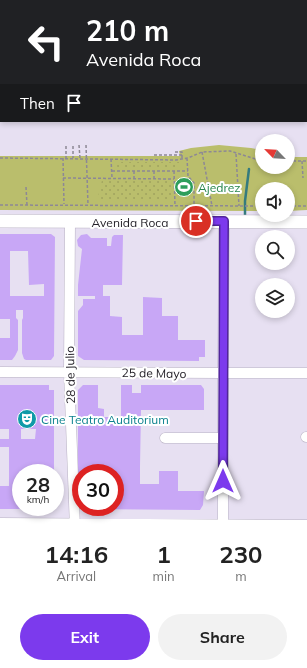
<!DOCTYPE html>
<html lang="en">
<head>
<meta charset="utf-8">
<style>
  body { margin:0; font-family:Mulish,sans-serif; background:#f2f2f2; color:#222; height:100vh; display:flex; flex-direction:column; font-size:15px; white-space:nowrap }
  * { box-sizing:border-box; margin:0 }
  p { font-size:13px; color:#767676 }
  .icon { flex:none; width:22px; height:22px; fill:none; stroke:currentColor; stroke-width:2; stroke-linecap:round; stroke-linejoin:round }
  .map { position:relative; height:528px; overflow:hidden }
  .details { display:flex; flex-direction:column; background:#fff; flex:1 }
  .details>* { flex:none }
  .top-card { position:absolute; left:0px; top:0px; width:307px; height:122px; box-shadow:0 2px 6px #0003; background:#202124; color:#fff; overflow:hidden }
  .needle { width:26px; rotate:295deg }
  .buttons { position:absolute; left:255px; top:134px; display:grid; gap:8px }
  .buttons a { display:grid; place-items:center; width:40px; height:40px; border-radius:50%; background:#fff; box-shadow:0 2px 6px #0003; font-size:20px }
  .speed { position:absolute; left:12px; top:464px; display:flex; gap:8px; font-size:20px; font-weight:700; text-align:center }
  .speed>* { display:grid; place-content:center; width:52px; height:52px; border-radius:50%; background:#fff; box-shadow:0 2px 6px #0003; line-height:1 }
  .speed small { font-size:10px; font-weight:400 }
  .speed .limit { border:6px solid #d22; background:#fff; color:#111 }
  .pin { position:absolute; display:grid; place-items:center; width:34px; height:34px; color:#fff; margin:-17px; border:2px solid #fff; border-radius:50%; box-shadow:0 1px 4px #0007 }
  .me { position:absolute; width:44px; margin:-22px; rotate:0deg; stroke-linejoin:round; filter:drop-shadow(0 0 3px #0008) }
  .turn { display:flex; align-items:center; gap:14px; height:84px; padding:0 20px; font-size:18px }
  .turn .icon { width:52px; height:52px; stroke-width:2.5 }
  .turn b { display:block; font-size:28px; line-height:34px }
  .then { display:flex; align-items:center; height:38px; padding:0 20px; background:#0003; gap:8px; font-size:15px }
  .eta { display:flex; justify-content:space-evenly; align-items:center; height:68px; text-align:center }
  .eta b { font-size:24px; font-weight:700; line-height:28px }
  .button { display:flex; gap:8px; margin-top:auto; padding:8px 20px }
  .button a { flex:1; height:46px; border-radius:24px; background:#7c3aed; color:#fff; font-size:16px; font-weight:700; line-height:46px; text-align:center }
  .button a+a { background:#f2f2f2; color:#222 }
  .map>svg:first-child { display:block }
</style>
</head>
<body>
<div class="map">
<svg width="307" height="528" viewBox="0 0 307 528">
  <defs>
    <pattern id="garden-dots" width="8" height="8" patternUnits="userSpaceOnUse"><rect width="8" height="8" fill="#babe6c"/><path d="M2 2h.1M6 6h.1" fill="none" stroke="#a0a35e" stroke-width="1.8" stroke-linecap="round"/></pattern>
  </defs>
  <rect width="100%" height="100%" fill="#e7e0f2"/>
  <path fill="#babe6c" d="M219,145L251,148L262,150V167H288V157H307V210L288,211V189H262V211L0,210V156H180L179,151L191,148Z"/>
  <path fill="url(#garden-dots)" d="M117,162H180V169H117Z
    M102,180H171V200L97,201Z"/>
  <path fill="#3ca1a3" stroke="#357b7e" d="M0,0H307V115H306V1H1V105H0Z"/>
  <g fill="none" stroke-linecap="round" stroke-linejoin="round">
    <path stroke="#357b7e" stroke-width="2.5" d="M245,218V201L249,169"/>
  </g>
  <path fill="#c8a7f6" fill-rule="evenodd" d="M0,234H51L55,237L54,356L51,360H26L24,359L22,353V320L23,318V310H16V318L18,320V350L15,356L12,360H0V338H10V319H0ZM10,251H28L29,285L44,284V296H10Z
    M87,234L91,238H107V246H111L112,237L114,235H123L122,285H103V296H110V316L122,317V335H143V297L162,298V316H178V340H205V357H199V361L84,360L78,356V311L83,305V299H95V296H78V285L82,249L78,246L77,240L81,235Z
    M0,385H49V390H54V473H21V507H52L50,509H0V486H9V447H0V439H9V429H0ZM21,429H36L35,439H21Z
    M83,385H98V408L104,409V417H121V385H132V393H141V385H201L204,389V410H141L140,466V484H159V471H178V491H204L203,505L200,510L83,509L78,504V390ZM81,473H115V507H81Z"/>
  <g fill="none" stroke-linecap="round" stroke-linejoin="round">
    <g stroke="#b8b1c3" stroke-width="11">
      <path id="minor" d="M70,222L69,372L75,528
        M0,372L223,373H307
        M306,437H307
        M165,438H223
        M0,523L307,525
        M223,528V373L224,221"/>
    </g>
    <g stroke="#b8b1c3" stroke-width="14">
      <path id="major" d="M0,221C102,222 205,221 307,222"/>
    </g>
    <path stroke="#8d8895" stroke-width="1.5" stroke-dasharray="3 2" stroke-linecap="butt" d="M79,145L80,158
      M86,145L88,205
      M66,146V158
      M73,146V158
      M175,152H182V159
      M202,152L212,206
      M236,154L239,206
      M154,155H182
      M288,155H292
      M0,158L176,160L188,158L202,152L230,151L262,161
      M63,158L64,204
      M187,158L188,176L194,183V206
      M111,159L112,178
      M261,161L260,153H262
      M288,161H307
      M302,161L303,178
      M112,171H188
      M134,171V178
      M154,171V179
      M174,171L175,206
      M63,178L174,179
      M26,187L27,205
      M0,205L262,206
      M288,206H307"/>
    <use href="#minor" stroke="#fff" stroke-width="10"/>
    <use href="#major" stroke="#fff" stroke-width="13"/>
  </g>
  <g fill="none" stroke-linecap="round" stroke-linejoin="round">
    <g stroke="#51269a" stroke-width="10">
      <path id="route" d="M196,221H224L223,481"/>
    </g>
    <use href="#route" stroke="#7c3aed" stroke-width="7"/>
  </g>
  <defs>
    <g id="stadium-disc" transform="scale(1)"><circle r="9.5" fill="#2e9e5b" stroke="#fff"/><path d="M0-5a6.5 5 0 1 0 0 10a6.5 5 0 1 0 0-10ZM-3.5-1.8h7v3.6h-7Z" fill="#fff"/></g>
    <g id="theatre-disc" transform="scale(1)"><circle r="9.5" fill="#0f9aa8" stroke="#fff"/><path d="M-5-5.5Q0-4 5-5.5V0Q5 5 0 6Q-5 5-5 0ZM-3.3-2.5H-1v1.5H-3.3ZM1-2.5H3.3v1.5H1ZM-2.8 1Q0 5.5 2.8 1Z" fill="#fff"/></g>
  </defs>
  <g fill-rule="evenodd">
    <use href="#stadium-disc" x="184" y="187"/>
    <use href="#theatre-disc" x="27" y="419"/>
  </g>
  <g text-anchor="middle" dominant-baseline="central" stroke-width="4" stroke-linejoin="round" paint-order="stroke">
    <g font-size="12" fill="#27864d" stroke="#fff" text-anchor="start">
      <text x="198" y="187">Ajedrez</text>
    </g>
    <g font-size="12" fill="#252229" stroke="#fff">
      <text x="130" y="222">Avenida Roca</text>
      <text transform="translate(154 373) rotate(1)">25 de Mayo</text>
      <text transform="translate(70 375) rotate(-91)">28 de Julio</text>
    </g>
    <g font-size="12" fill="#0d838f" stroke="#fff" text-anchor="start">
      <text x="41" y="419">Cine Teatro Auditorium</text>
    </g>
  </g>
</svg>
<div class="buttons">
<a><svg class="needle" viewBox="-14 -14 28 28"><path d="M0-13l5 13h-10z" fill="#e53935"/><path d="M0 13l5-13h-10z" fill="#767676"/></svg></a>
<a><svg class="icon" aria-label="sound" viewBox="0 0 24 24"><path d="M4 9h4l5-4v14l-5-4H4zM17 9q2 3 0 6"/></svg></a>
<a><svg class="icon" aria-label="search" viewBox="0 0 24 24"><circle cx="10" cy="10" r="6"/><path d="M15 15l6 6"/></svg></a>
<a><svg class="icon" aria-label="layers" viewBox="0 0 24 24"><path d="M12 4l9 5-9 5-9-5zM3 14l9 5 9-5"/></svg></a>
</div>
<div class="speed"><div>28<small>km/h</small></div><div class="limit">30</div></div>
<div class="pin" style="left:196px;top:221px;background:#d93025"><svg class="icon" aria-label="arrive" viewBox="0 0 24 24"><path d="M6 21V4h12l-3 4 3 4H6"/></svg></div>
<svg class="me" style="left:223px;top:481px" viewBox="-20 -20 40 40"><path d="M0-17L14 15 0 8-14 15z" fill="#7c3aed" stroke="#fff" stroke-width="4"/></svg>
<div class="top-card">
<div class="turn"><svg class="icon" aria-label="left" viewBox="0 0 24 24"><path d="M17 20v-9H6M10 6l-5 5 5 5"/></svg><div><b>210 m</b>Avenida Roca</div></div>
<div class="then">Then<svg class="icon" aria-label="arrive" viewBox="0 0 24 24"><path d="M6 21V4h12l-3 4 3 4H6"/></svg></div>
</div>
</div>
<section class="details">
<div class="eta">
<div><b>14:16</b><p>Arrival</p></div>
<div><b>1</b><p>min</p></div>
<div><b>230</b><p>m</p></div>
</div>
<div class="button"><a>Exit</a><a>Share</a></div>
</section>
</body>
</html>
